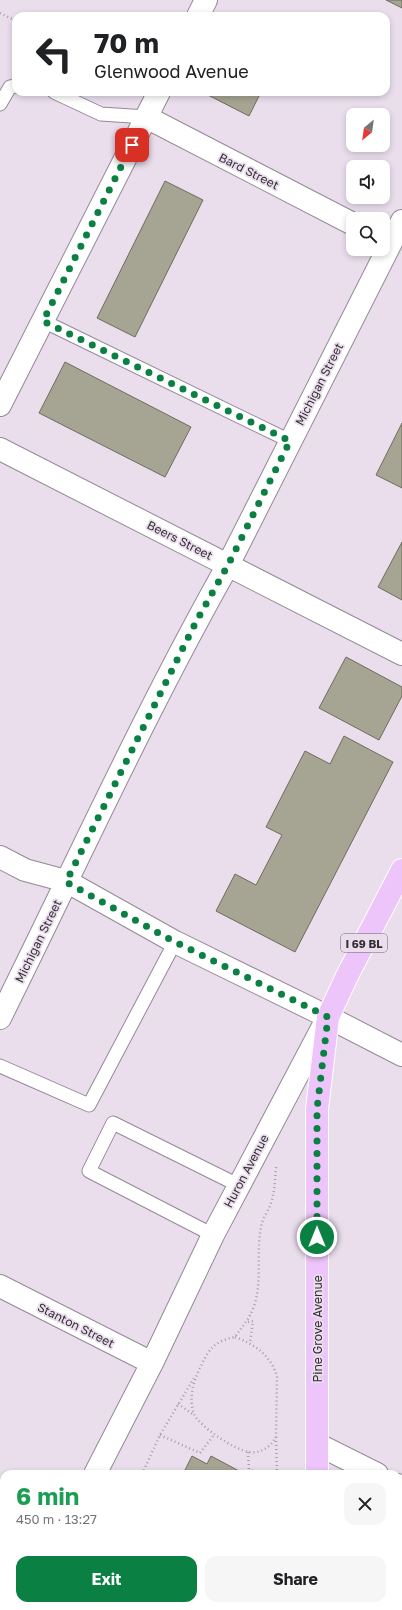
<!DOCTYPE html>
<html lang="en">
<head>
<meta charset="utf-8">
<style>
  body { margin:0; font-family:"Golos Text",sans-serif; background:#f6f6f6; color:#202124; height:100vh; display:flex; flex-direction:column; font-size:15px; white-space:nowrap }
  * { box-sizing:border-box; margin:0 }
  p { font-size:13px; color:#757577 }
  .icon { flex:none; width:22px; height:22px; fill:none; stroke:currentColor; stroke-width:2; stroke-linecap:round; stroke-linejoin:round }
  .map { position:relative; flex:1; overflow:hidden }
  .drawer { position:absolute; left:0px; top:1470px; width:402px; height:140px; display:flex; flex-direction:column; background:#fff; border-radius:12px 12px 0 0; box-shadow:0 2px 6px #0003 }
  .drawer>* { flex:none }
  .banner { position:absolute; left:12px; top:12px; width:378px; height:84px; border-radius:12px; box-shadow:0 2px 6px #0003; background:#fff; color:#202124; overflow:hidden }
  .needle { width:26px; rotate:209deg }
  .fabs { position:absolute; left:346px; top:108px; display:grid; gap:8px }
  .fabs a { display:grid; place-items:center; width:44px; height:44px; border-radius:8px; background:#fff; box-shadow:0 2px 6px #0003; font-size:20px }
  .pin { position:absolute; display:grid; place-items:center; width:34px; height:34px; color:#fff; margin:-17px; border-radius:8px; box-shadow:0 2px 6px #0006 }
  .me { position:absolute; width:44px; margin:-22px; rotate:0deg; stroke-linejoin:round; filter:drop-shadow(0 0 3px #0008) }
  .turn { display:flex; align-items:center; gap:14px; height:84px; padding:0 16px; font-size:18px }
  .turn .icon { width:52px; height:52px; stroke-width:2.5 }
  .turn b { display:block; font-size:28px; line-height:34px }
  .round { display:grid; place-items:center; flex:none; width:42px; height:42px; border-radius:12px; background:#f6f6f6 }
  .overview { display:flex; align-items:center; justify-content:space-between; height:68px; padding:0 16px }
  h1 { font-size:24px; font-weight:700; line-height:30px; color:#1e9e55 }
  .button { display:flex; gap:8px; margin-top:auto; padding:8px 16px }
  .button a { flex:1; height:46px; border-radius:12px; background:#0b8043; color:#fff; font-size:16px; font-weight:700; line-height:46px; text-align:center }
  .button a+a { background:#f6f6f6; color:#202124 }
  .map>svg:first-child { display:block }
</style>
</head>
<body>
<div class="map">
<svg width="402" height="1610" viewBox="0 0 402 1610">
  <rect width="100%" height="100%" fill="#eadeed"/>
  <path fill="#a6a493" stroke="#6e6c5c" d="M386,0H402V8Z
    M202,92H261L249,116Z
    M165,181L203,200L135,337L97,318Z
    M65,362L191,427L165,477L39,413Z
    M402,423V488L376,475Z
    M402,542V600L378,587Z
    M346,657L402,687V696L379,740L319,708Z
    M344,736L393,762L295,952L216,911L235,874L256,885L282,835L266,827L305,751L330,764Z
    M192,1456L207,1464L211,1456L241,1472L240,1474H183Z
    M226,1606H272V1610H226Z"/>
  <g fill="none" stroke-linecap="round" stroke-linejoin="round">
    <g stroke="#948997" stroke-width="15">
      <path id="service" d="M54,92L101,114L146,117
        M0,104L10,87L16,86
        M43,321L290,441
        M0,1066L89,1105L175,942
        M213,1235L89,1171L113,1123L238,1185
        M0,1500L4,1502"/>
    </g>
    <g stroke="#948997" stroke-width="24">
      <path id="minor" d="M198,16L206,0
        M146,117L353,224
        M0,405L159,92
        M0,449L402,654
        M0,857L25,870L66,881L175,942L328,1017L213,1235L152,1363L95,1474
        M0,1018C75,867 145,712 228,565L402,221
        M0,1286L152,1363
        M317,1444L377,1474
        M398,1485L402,1487
        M398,1523L402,1515
        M27,1610L29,1606
        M354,1610L356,1606"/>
    </g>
    <g stroke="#948997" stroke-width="24">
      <path id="tertiary" d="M328,1017L402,1055"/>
    </g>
    <g stroke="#fff" stroke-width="24">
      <path id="primary" d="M317,1474V1109L328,1017L347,976L402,870
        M318,1606V1610"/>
    </g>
    <path stroke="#a79ea9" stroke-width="2.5" stroke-dasharray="1 3" stroke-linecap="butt" d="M0,13L16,21
      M248,1322L253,1321L250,1343
      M235,1337C256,1345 270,1355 277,1376L276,1437C271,1447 260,1454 249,1452C235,1450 200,1427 194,1414C188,1397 194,1379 202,1364C210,1347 216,1341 235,1337C243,1325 249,1320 254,1306C263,1281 255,1249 262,1223C264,1216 269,1210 271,1203C275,1191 275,1179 276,1167
      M178,1404L194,1415
      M160,1435L200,1453L214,1435
      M276,1437L277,1474
      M248,1452L249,1469L258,1474
      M142,1474L160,1435L194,1378"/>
    <use href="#service" stroke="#fff" stroke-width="13"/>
    <use href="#minor" stroke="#fff" stroke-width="22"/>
    <use href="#tertiary" stroke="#fff" stroke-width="22"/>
    <use href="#primary" stroke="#eec5fa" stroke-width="22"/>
  </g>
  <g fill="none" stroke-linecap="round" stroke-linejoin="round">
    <path stroke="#0b8043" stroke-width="7" stroke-dasharray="0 12.6" d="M132,145L43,321L290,441L228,565L197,620L66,882L175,942L328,1017L317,1109V1237"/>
  </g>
  <g text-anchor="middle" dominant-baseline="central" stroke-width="3.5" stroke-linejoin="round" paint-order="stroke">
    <rect fill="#eadeed" stroke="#6a646c" stroke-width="1" x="341" y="934" width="46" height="18" rx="3"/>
    <g font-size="11" font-weight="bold" fill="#332f34">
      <text x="364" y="943">I 69 BL</text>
    </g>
    <g font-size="12" fill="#332f34" stroke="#eadeed">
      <text transform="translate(249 171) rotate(27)">Bard Street</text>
      <text transform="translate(319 384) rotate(-63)">Michigan Street</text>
      <text transform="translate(180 540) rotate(27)">Beers Street</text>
      <text transform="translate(38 941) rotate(-64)">Michigan Street</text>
      <text transform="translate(246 1171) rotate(-62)">Huron Avenue</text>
      <text transform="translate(76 1325) rotate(27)">Stanton Street</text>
      <text transform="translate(317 1329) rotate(-90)">Pine Grove Avenue</text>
    </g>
  </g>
</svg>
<div class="fabs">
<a><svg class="needle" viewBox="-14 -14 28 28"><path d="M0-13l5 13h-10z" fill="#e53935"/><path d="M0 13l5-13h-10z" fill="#757577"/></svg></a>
<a><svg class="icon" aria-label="sound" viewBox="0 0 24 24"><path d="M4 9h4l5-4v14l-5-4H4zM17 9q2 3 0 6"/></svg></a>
<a><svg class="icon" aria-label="search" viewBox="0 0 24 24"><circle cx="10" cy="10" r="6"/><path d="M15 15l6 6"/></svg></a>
</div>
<div class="pin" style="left:132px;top:145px;background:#d93025"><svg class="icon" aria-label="arrive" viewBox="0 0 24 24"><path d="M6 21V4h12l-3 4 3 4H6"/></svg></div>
<svg class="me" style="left:317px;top:1237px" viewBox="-20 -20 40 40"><circle r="17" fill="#0b8043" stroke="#fff" stroke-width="3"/><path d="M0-11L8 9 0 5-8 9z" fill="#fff"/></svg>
<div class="banner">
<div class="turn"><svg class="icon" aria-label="left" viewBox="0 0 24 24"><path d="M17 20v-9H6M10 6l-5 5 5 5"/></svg><div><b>70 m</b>Glenwood Avenue</div></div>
</div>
<section class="drawer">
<div class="overview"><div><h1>6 min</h1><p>450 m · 13:27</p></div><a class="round"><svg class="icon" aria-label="close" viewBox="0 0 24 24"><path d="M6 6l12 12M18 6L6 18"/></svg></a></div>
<div class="button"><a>Exit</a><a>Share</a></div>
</section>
</div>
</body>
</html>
